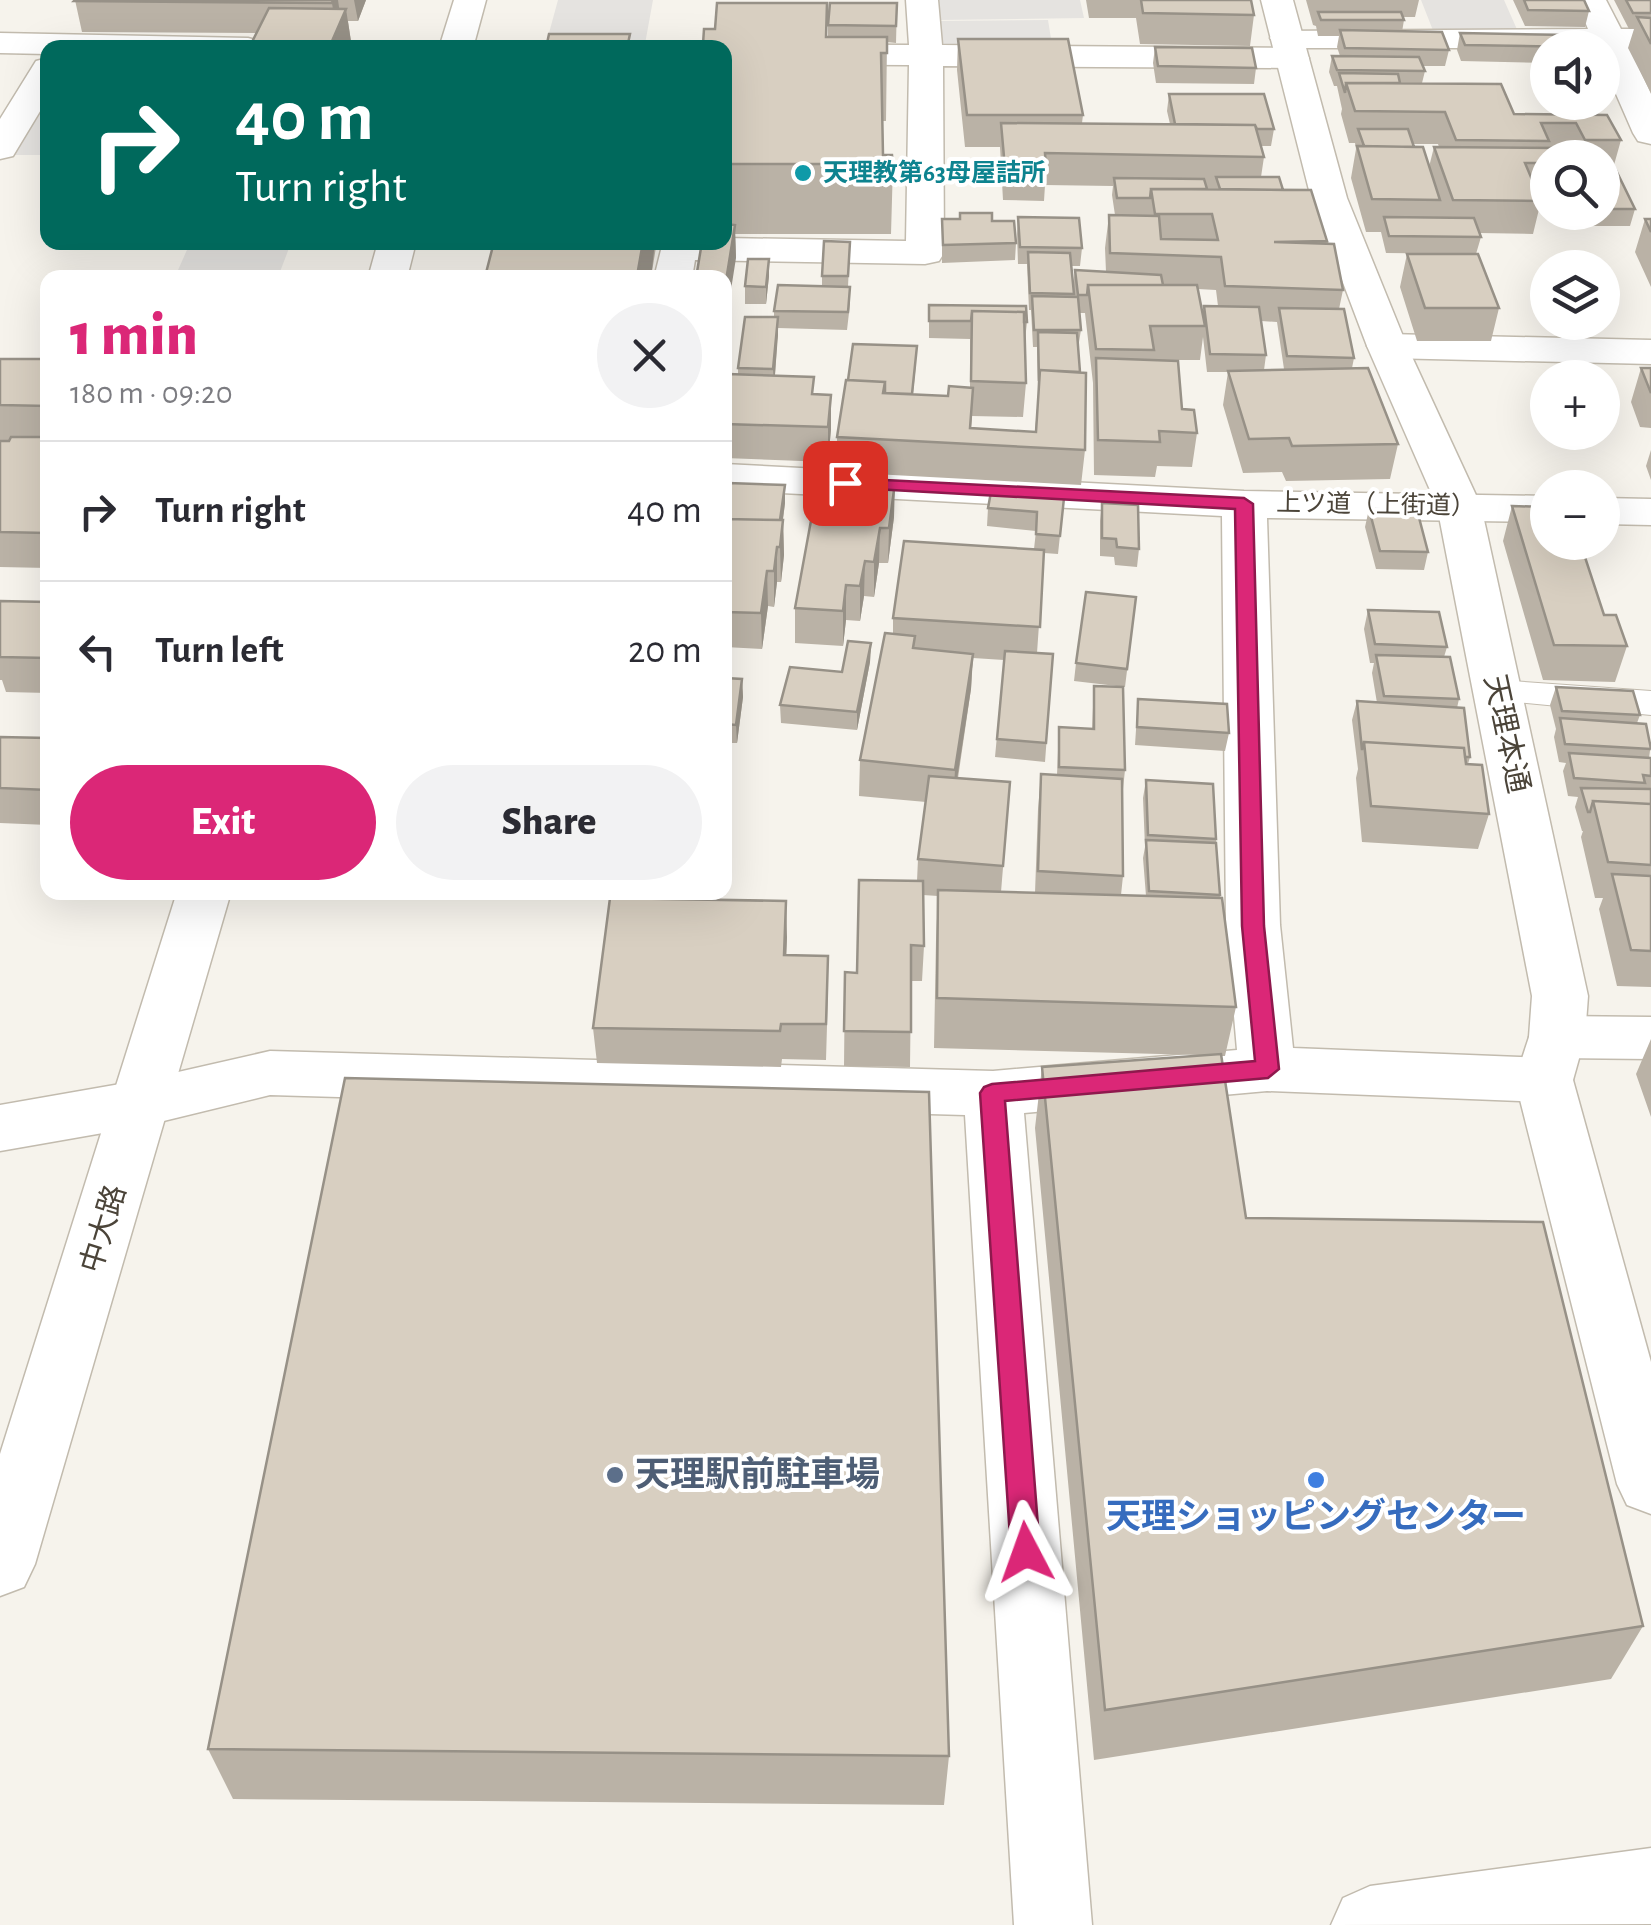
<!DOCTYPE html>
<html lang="en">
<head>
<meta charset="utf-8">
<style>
  body { margin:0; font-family:"Alegreya Sans","Noto Sans JP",sans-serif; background:#f2f2f3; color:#2b2b33; height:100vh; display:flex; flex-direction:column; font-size:38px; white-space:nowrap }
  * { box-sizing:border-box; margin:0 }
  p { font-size:32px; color:#7c7c81 }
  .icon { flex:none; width:55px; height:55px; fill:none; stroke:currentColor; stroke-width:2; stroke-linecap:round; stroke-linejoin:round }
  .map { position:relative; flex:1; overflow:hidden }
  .drawer { position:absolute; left:40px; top:270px; width:692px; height:630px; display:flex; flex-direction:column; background:#fff; border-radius:20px; box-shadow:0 10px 40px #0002 }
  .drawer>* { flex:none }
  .banner { position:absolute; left:40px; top:40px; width:692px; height:210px; border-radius:20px; box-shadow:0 10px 40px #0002; background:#00695c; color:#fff; overflow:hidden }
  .controls { position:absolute; left:1530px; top:30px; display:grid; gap:20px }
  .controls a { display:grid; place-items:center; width:90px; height:90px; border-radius:50%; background:#fff; box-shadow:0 10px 40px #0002; font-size:50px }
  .pin { position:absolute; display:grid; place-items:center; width:85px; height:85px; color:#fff; margin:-42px; border-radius:20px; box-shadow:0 5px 15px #0006 }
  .me { position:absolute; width:110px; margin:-55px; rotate:356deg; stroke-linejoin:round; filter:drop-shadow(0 0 8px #0008) }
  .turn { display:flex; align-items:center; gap:35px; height:210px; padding:0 30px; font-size:45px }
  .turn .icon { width:130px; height:130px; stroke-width:2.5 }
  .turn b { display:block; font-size:70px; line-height:85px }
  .round { display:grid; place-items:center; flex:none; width:105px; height:105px; border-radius:52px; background:#f2f2f3 }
  .head { display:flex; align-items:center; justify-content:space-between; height:170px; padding:0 30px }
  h1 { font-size:60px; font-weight:800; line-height:75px; color:#db2777 }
  .button { display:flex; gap:20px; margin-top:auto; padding:20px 30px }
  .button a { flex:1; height:115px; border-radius:60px; background:#db2777; color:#fff; font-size:40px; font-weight:800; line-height:115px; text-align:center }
  .button a+a { background:#f2f2f3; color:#2b2b33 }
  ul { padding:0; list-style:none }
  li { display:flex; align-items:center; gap:30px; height:140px; padding:0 30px; border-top:2px solid #e1e1e2 }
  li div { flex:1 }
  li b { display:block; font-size:38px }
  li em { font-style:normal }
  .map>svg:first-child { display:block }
</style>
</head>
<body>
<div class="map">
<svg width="1651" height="1925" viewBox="0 0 1651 1925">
  <rect width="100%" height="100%" fill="#f6f3ec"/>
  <path fill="#e5e3e0" d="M558,0H653L645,44L569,43L549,33Z
    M937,0H1080L1084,18L939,20Z
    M1421,0H1504L1519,34L1434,33Z
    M1048,20L1053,51L954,48L935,40V21Z
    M47,97V155H14Z
    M190,243V242L291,243L278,277H175Z"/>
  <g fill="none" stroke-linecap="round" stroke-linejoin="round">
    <g stroke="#c2bbae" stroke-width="2">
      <path id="service" d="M1497,680L1651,691V715L1485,699L1479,691L1485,683Z"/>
    </g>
    <g stroke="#c2bbae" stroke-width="3">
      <path id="pedestrian" d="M1261,0H1293L1347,198L1407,346L1481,506L1588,996L1585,1037L1573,1080L1651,1362V1514L1627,1505L1617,1484L1515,1080L1529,1037L1532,996L1437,506L1367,346L1311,198Z"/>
    </g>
    <g stroke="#c2bbae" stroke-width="3">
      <path id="minor" d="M906,0H938L942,45L1287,48L1275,45L1270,38L1275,31L1588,29L1579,7L1584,0H1606L1621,29H1651V49H1630L1651,94V144L1638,141L1633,133L1602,62V48H1292L1304,51L1309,58L1304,65L1292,68L943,66L944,253L939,261L925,264L695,260L692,278H654L663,242H725V238L906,241L909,65L725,64V48H713L725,44L909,45Z
        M48,58V98L13,156L0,159V119L36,61Z
        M1387,334L1651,340V364L1387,358L1373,355L1367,346L1373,337Z
        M725,464L1244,491L1548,496V522L1267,518L1280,925L1293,1048L1544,1058L1564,1064L1573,1080L1564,1096L1544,1102L1267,1091L1024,1113L1092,1925H1014L965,1115L270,1095L143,1126L0,1151V1105L143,1080L270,1051L993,1071L1237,1050L1226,925L1222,516L725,490Z
        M1602,498L1651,499V525L1602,524Z
        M1557,1016L1651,1017V1059L1557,1058L1537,1052L1529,1037L1537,1022Z"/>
    </g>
    <g stroke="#c2bbae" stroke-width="3">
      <path id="tertiary" d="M454,0H486L473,48H439Z
        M0,33L248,38L260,41L264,48H48V54L0,53Z
        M378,242H416L407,278H368Z
        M177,892H231L35,1564L24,1587L0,1596V1454Z
        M1651,1848V1924L1331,1925L1343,1898L1370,1886Z"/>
    </g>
    <use href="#service" fill="#fff" fill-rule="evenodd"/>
    <use href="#pedestrian" fill="#fff" fill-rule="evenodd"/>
    <use href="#minor" fill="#fff" fill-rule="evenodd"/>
    <use href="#tertiary" fill="#fff" fill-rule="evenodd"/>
  </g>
  <path fill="#bab2a6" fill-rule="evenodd" d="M75,0H366L358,21H348L352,48H249L257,33L82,32Z
    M1086,0H1251L1254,15L1250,46L1140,44L1136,18H1089Z
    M1306,0H1419L1415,17H1403L1404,20L1402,32L1449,50L1445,66H1423L1425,71L1422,83L1514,114L1607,115L1621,140L1614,165L1635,209L1630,226H1591L1586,212H1602V158H1569L1568,156L1565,155L1548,158V196H1539L1541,201L1533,234L1479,233L1481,237L1476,254L1499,308L1491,341H1417L1400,287L1407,254H1476L1386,253L1381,232H1366L1351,178L1356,149L1355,143H1349L1341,114L1342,109L1337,86H1334L1329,72L1332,56H1340L1337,47L1339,36H1318L1316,26L1313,25ZM1413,144H1438L1439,147H1434L1429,167Z
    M1513,0H1584L1589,11L1585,27L1525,26Z
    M1614,0H1651V93L1628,48L1634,29H1629Z
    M897,3L896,43L887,42L886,121H883V155L893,164L891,234H735L736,258L725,242V48H703V44L828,37V25Z
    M1460,33L1575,48H1548V63L1461,61L1457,50Z
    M958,39L1083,115L1082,123L1170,124L1167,111L1169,94L1274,129L1271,146H1261L1264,157L1261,177L1283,190L1327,241L1326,244L1343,290L1339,309L1354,358L1352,368L1398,444L1390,479L1286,481L1282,472L1243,473L1223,405L1228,372H1207L1203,337L1200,360H1153L1197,433L1192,467L1157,466L1155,477L1094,475L1093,383L1085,313H1079L1081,330L1078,348L1085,450L1081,485L837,472V437L916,364L913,394L948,396L970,387V339L929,338V305L1027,322L1025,340L1026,383L1023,417L972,416L971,428L1035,432L1038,396L1037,347H1033L1031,310H1029L1027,264H1018L1017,234L1018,217L1082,248L1080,266H1072L1073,285L1075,270L1106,272L1105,248L1109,215H1115L1112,195L1113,186L1045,185L1044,201L1003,200L1000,147H965L957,70ZM1198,289L1216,290L1218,306H1204L1203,315ZM1261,321L1277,322L1284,369L1264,370L1266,355Z
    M1155,47L1256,68L1254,84L1156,83L1153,63Z
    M942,219L992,221L1016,243L1015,260L942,263Z
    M1645,219H1651V287L1635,252Z
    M850,242L848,287H850V304L847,330L778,328L775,375L814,394L831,395V429L828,462L725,458V395L738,374V368L774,317V311L822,286V276Z
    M656,247L651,278H486V273Z
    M769,259V276L766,304H745V286Z
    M0,359H48V568L0,567V441H9V440H0Z
    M1641,368H1651V428L1640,427L1631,402Z
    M1651,450V480L1646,466Z
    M819,477L894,517L888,563H879L874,597L864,596L860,621L846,620L843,646L795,643V608Z
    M1064,498L1058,554L1044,553L1037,653L1053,654L1045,762L995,757L1004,660L973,658L971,689L958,778L1010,782L1001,892L1035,893L1038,809L1041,774L1057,775L1059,727L1092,729L1094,686L1125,770L1123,789V876L1121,895L1146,896L1143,858L1145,847L1143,798L1146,780L1216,839L1220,898L1236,1007L1225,1056H1221L1246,1218L1643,1626L1611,1679L1094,1760L1035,1128L1042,1067L1199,1055L934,1048L936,940L938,896L923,895L924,946L922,981H911L910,1067L844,1066L845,972L857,973L917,881L918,859L926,802L859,796L860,760L893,633V618L1034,549L1036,531L987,526L988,508Z
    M725,502L785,503L783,520L784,555L781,582H777L774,607L768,606L762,649L725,647Z
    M1102,503L1139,549L1137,567L1115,565L1114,557L1100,556V521Z
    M1512,506L1558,547L1627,646L1615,682L1543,680L1503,541Z
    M1369,509L1428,552L1424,570L1376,569L1365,527Z
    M1136,597L1125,687L1074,681L1076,663Z
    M0,601L48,602V693L6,692L2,680H0Z
    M1368,610L1447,647L1444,657L1459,699L1457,708L1470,757L1468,764L1489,814L1478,849L1362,842L1356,778L1358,769L1352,720L1357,701L1377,703L1372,673L1374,663H1370L1364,629Z
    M871,643L870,662L857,730L781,723L780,705L842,672Z
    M725,678L742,679L743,697L737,743H725Z
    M1556,687L1640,715L1637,723L1651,743L1649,758H1651V987L1617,986L1599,909L1603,898H1595L1581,837L1583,831H1582L1575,807L1578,797L1568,796L1563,771L1566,763L1559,762L1554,737L1556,729L1550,705Z
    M1138,699L1229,733L1225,751L1135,745Z
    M0,737L48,738V825L0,823Z
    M787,937L786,955L828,992L826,1060L782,1059L781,1067L597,1063L593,1028Z
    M1651,1039V1117L1636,1074Z
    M208,1749L949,1756L944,1805L233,1799Z"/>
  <path fill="#979187" d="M333,0H338L341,21L346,9L352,48H329L336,31L332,3Z
    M354,0H366L358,21Z
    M735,225L736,258L725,328V287Z
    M643,242H655L651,278H637Z
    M769,259V276L766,304V287Z
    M778,317V335L774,387L773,369Z
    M831,395V429L828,462V427Z
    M895,482L894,517L888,563L889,528Z
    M785,485V503L780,540V522Z
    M783,520L784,555L781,582L780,547Z
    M880,528L879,563L874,597V562Z
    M777,547V582L774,607V571Z
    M865,561L864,596L860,621V586Z
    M767,571L768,606L762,649L761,613Z
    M846,585V620L843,646V611Z
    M871,643L870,662L857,730V712Z
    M973,654L971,689L953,805L955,770Z
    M742,679L743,697L737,743L736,725Z
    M786,901L787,937L785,990L784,955Z"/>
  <path fill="#d8cfc1" stroke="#979187" stroke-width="2.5" d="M75,0H333L332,3L74,1Z
    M1141,0H1251L1254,15L1143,13Z
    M1524,0H1584L1589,11L1528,10Z
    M1626,0H1651V13H1633Z
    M717,3H827L826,37H887V53H881L883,155H892L893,164H725V48H709V44H703L704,29H715Z
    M830,3H897L896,26L828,25Z
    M269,8L346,9L329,48H249Z
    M1318,12H1401L1404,20H1321Z
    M1637,17L1651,18V44Z
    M1340,30L1442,32L1449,50L1345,48Z
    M1460,33L1570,35L1575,47L1465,45Z
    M549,34H630L627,48H546Z
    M958,39H1068L1083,115H967Z
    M1155,47L1252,48L1256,68L1158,66Z
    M1332,56L1419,57L1425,71L1337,70Z
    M1339,73L1398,74L1400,83H1346L1345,93Z
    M1346,83L1501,84L1514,114L1607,115L1621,140H1585L1576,123H1541L1549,141L1456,140L1445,112L1355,111Z
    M1169,94H1264L1274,129H1257L1255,125L1175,124Z
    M1001,123L1255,125L1264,157L1045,153L1046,168H1005Z
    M1358,129H1408L1414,147L1364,146Z
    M1357,146L1423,147L1440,200L1372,199Z
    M1434,147L1562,148L1566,158H1548V163H1525L1541,201L1453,200Z
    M1602,162H1612L1635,209H1602Z
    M1216,177H1279L1283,190L1220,189Z
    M1114,178L1204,179L1207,189H1151L1150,198H1117Z
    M1151,189L1311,190L1327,241L1274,242L1334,244L1343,290L1225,286L1221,257L1110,253L1109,215L1159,216L1161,239L1218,240L1212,214H1155Z
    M960,213H992V221H1014L1016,243L943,245L942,219H960Z
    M1018,217L1079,218L1082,248L1020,247Z
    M1384,217L1474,218L1481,237L1389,236Z
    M1645,219H1651V232Z
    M725,224L735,225L725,287V278H696L702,242H725Z
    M824,241L850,242L848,276H822Z
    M494,242H643L637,276L486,273Z
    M1028,252L1070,253L1074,294L1030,293Z
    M1407,254H1478L1499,308H1425Z
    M748,259H769L766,287L745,286Z
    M1075,270L1161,275L1163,285H1088L1087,295H1078Z
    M778,285L850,287L848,312L774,311Z
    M1088,285H1197L1205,326H1150L1154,350L1096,349Z
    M1032,296L1078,297L1081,330H1034Z
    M929,305L1026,306L1027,322H1024V312L972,311L971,321H929Z
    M1204,306L1259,307L1266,355L1210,354Z
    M1279,308L1344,309L1354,358L1287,356Z
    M972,311L1024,312L1026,383L971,381Z
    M745,317H778L773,369L738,368Z
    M1038,332L1077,333L1080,372L1040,370L1039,381Z
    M853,344L917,346L912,394L885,393V382L848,380Z
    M1096,358L1178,361L1182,409L1194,410L1197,433L1159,431L1160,442L1098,440Z
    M0,359H48V406L0,405Z
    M1368,368L1398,444L1292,446L1289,438L1249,439L1228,371Z
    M1641,368H1651V393Z
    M1040,370L1086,373L1085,450L837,437L846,380L885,382L883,393L948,396L949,386L973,388L970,428L1036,432Z
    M728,374L814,377L812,394L831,395L828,427L725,424V395Z
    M11,437H48L47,533L0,532V441H9Z
    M819,477L895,482L889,528H880L874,562L865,561L860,586L846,585L843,611L795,608Z
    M728,483L785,485L780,520L725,519V502Z
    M991,492L1064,498L1060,536L1036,534L1037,512L988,508Z
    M1102,503L1138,505L1139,549L1117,547L1116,539L1102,538Z
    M1512,506L1545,507L1548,515V542H1556L1558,547L1582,548L1604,615H1616L1627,646L1554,645Z
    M1369,509L1417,510L1428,552L1380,551Z
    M725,519L783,520L780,547H777L774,571H767L761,613L725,612Z
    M904,541L1044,550L1040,627L893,618Z
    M1086,592L1136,597L1127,669L1076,663Z
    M0,601L48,602V658L0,657Z
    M1368,610L1439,612L1447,647L1375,644Z
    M885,633L915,636L913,648L973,654L955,770L860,760Z
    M848,641L871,643L857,712L780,705L790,667L842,672Z
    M1005,651L1053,654L1046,743L997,739Z
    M1376,655L1450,657L1459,699L1384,696Z
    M725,678L742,679L736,725L725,724Z
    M1094,686L1123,687L1125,770L1059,767V727L1094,729Z
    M1556,687L1633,691L1640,715L1562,711Z
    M1138,699L1227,704L1229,733L1137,727Z
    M1357,701L1464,708L1470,757H1465L1464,748L1364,742L1362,750Z
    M1560,718L1646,724L1651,749L1565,744Z
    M0,737L48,738V790L0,788Z
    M1364,742L1464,748L1466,764L1482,765L1489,814L1371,806Z
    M1569,753L1651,758V776L1643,775L1645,783L1574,778Z
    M1041,774L1122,779L1123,876L1038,871Z
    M929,776L1010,782L1003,866L918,859Z
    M1146,780L1213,784L1216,839L1148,835Z
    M1581,788L1651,789V804L1593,801L1590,812H1588Z
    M1593,801L1651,804V865L1608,862Z
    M1146,840L1216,843L1220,895L1149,891Z
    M1612,874L1651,876V951L1631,950Z
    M859,880L923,881L924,946L911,945V1032L844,1031L845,972L857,973Z
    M938,890L1222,898L1236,1007L937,998Z
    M610,898L786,901L784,955L828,956L826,1024H781L780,1031L593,1028Z
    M1221,1054L1246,1218L1543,1222L1643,1626L1105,1710L1042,1067Z
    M345,1078L929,1092L949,1756L208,1749Z"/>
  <path fill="#db2777" stroke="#8e194d" stroke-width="2.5" d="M845,478L1244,498L1253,504L1264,926L1279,1069L1268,1078L1005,1101L1040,1552L1036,1561L1026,1565L1016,1561L1011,1552L980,1093L984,1087L992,1084L1255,1061L1242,926L1235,509L838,487L836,483Z"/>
  <circle fill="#0f9aa8" stroke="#fff" stroke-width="4" cx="803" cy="173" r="10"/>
  <circle fill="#5c6f8a" stroke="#fff" stroke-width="4" cx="615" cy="1475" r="10"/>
  <circle fill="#3f7fe0" stroke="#fff" stroke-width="4" cx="1316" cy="1480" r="10"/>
  <g text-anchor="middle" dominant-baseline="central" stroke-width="8" stroke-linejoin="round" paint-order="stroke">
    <g font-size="25" font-weight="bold" fill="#0d838f" stroke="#fff" text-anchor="start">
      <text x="823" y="173">天理教第63母屋詰所</text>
    </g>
    <g font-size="25" fill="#4b4439" stroke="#fff">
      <text transform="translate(1376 505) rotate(1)">上ツ道（上街道）</text>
    </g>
    <g font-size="30" fill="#4b4439" stroke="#fff">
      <text transform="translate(1506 734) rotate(78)">天理本通</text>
      <text transform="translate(104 1229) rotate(-73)">中大路</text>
    </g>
    <g font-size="35" font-weight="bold" fill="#4e5e75" stroke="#fff" text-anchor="start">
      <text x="635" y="1475">天理駅前駐車場</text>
    </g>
    <g font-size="35" font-weight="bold" fill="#366cbe" stroke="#fff">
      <text x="1316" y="1517">天理ショッピングセンター</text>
    </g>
  </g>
</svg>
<div class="controls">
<a><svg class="icon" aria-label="sound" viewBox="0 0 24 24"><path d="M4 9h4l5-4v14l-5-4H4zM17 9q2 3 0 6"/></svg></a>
<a><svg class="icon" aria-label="search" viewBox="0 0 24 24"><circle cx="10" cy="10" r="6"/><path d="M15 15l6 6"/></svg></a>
<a><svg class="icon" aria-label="layers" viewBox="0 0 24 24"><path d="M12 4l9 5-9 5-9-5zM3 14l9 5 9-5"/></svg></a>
<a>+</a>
<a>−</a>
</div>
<div class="pin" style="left:845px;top:483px;background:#d93025"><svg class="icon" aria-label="arrive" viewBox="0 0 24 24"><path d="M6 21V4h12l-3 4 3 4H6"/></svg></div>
<svg class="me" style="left:1026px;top:1552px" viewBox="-20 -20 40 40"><path d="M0-17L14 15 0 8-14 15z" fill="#db2777" stroke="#fff" stroke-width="4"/></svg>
<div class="banner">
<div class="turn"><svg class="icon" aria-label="right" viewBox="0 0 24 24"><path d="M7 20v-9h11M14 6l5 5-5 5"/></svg><div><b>40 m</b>Turn right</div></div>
</div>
<section class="drawer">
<div class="head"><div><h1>1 min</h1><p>180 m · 09:20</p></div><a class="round"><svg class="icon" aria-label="close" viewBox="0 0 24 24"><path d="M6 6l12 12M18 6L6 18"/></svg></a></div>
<ul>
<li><svg class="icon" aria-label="right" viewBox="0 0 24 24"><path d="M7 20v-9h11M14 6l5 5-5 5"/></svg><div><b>Turn right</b></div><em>40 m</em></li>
<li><svg class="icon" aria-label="left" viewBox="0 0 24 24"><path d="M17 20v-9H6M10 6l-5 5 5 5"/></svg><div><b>Turn left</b></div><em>20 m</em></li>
</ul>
<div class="button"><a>Exit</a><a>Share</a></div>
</section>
</div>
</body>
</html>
